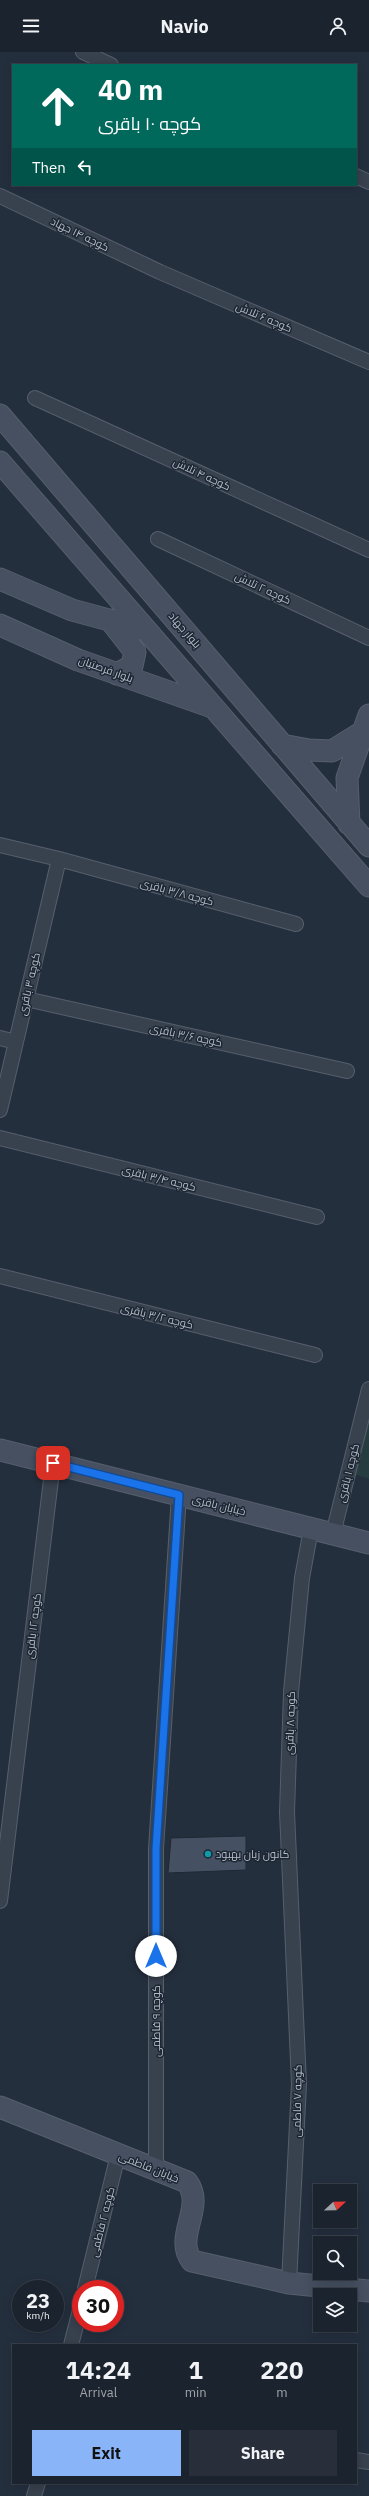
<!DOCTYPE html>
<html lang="en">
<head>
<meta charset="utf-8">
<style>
  body { margin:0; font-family:"IBM Plex Sans",Cairo,sans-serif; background:#282f3a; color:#f1f3f6; height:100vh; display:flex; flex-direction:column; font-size:15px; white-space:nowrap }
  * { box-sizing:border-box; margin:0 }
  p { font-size:13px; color:#a0a4aa }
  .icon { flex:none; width:22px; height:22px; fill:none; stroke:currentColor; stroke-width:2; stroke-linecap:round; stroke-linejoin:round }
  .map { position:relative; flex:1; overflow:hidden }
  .drawer { position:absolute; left:12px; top:2292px; width:345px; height:140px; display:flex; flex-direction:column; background:#1b232e; border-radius:0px; box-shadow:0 2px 10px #0003,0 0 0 1px #39404a }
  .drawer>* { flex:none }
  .banner { position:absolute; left:12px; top:12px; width:345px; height:122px; border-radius:0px; box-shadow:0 2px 10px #0003,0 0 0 1px #39404a; background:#00695c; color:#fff; overflow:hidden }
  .needle { width:26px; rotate:68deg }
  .buttons { position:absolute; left:313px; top:2132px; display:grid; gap:8px }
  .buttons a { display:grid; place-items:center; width:44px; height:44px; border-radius:0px; background:#1b232e; box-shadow:0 2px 10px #0003,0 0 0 1px #39404a; font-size:20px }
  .speed { position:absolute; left:12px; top:2228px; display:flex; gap:8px; font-size:20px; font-weight:700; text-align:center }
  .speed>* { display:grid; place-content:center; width:52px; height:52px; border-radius:50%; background:#1b232e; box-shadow:0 2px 10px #0003,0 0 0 1px #39404a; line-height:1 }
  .speed small { font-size:10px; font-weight:400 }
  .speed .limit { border:6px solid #d22; background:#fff; color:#111 }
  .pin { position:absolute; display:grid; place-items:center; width:34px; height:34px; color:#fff; margin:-17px; border-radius:8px; box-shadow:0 2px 6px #0006 }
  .me { position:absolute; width:44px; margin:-22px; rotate:0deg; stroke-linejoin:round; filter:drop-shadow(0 0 3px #0008) }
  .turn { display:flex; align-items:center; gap:14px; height:84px; padding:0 20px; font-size:18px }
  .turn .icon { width:52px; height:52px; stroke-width:2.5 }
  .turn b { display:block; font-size:28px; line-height:34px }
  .then { display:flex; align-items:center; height:38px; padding:0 20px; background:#0003; gap:8px; font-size:15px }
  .eta { display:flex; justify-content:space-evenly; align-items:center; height:68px; text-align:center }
  .eta b { font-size:24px; font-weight:700; line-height:28px }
  .primary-button { display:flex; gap:8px; margin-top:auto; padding:8px 20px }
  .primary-button a { flex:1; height:46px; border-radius:0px; background:#8ab4f8; color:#111; font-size:16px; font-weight:700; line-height:46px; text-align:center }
  .primary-button a+a { background:#282f3a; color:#f1f3f6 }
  header { display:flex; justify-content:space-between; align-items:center; height:52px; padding:0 20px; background:#1b232e; font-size:18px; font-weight:700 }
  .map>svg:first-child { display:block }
</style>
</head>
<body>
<header><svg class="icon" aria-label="menu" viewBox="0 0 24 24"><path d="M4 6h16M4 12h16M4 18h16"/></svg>Navio<svg class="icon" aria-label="person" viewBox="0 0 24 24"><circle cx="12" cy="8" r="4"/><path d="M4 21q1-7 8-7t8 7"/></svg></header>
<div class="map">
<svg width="369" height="2444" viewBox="0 0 369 2444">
  <rect width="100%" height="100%" fill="#242f3e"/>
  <path fill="#263c3f" d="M369,1369V1427L348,1420Z"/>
  <path fill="#455162" stroke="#1f2835" d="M246,1784V1818L168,1821L171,1786Z"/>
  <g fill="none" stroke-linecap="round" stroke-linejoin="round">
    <g stroke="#565f6c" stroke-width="16">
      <path id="street" d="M83,0L111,13
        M356,124L369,130
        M0,144L160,220L369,310
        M35,346L369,498
        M158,487L369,586
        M0,793L59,807L296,872
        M26,947L347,1019
        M0,986L16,990
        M0,1058L59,807
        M0,1086L317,1165
        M0,1224L315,1303
        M333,1482L369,1337
        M0,1849L53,1411
        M156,2118V1797L179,1443
        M289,2231L299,2032L287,1760L291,1640L302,1526L311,1477
        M85,2237L118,2103
        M71,2293L81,2254
        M356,2408L369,2410
        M34,2444L38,2431"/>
    </g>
    <g stroke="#565f6c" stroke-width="23">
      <path id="secondary" d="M0,363L369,794
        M0,410L369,834
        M0,527L72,558L146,578
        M110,568L135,600L132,614L117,622
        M0,573L78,608L212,655
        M282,693L309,698L332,699L361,681
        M349,772L347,726L369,663
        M0,1398L369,1491
        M0,2055L187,2130C206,2155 173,2185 192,2209L289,2231L369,2239"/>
    </g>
    <use href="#street" stroke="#38414e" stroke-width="14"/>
    <use href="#secondary" stroke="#465061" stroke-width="21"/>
  </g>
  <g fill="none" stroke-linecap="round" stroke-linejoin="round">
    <g stroke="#114b97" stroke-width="10">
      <path id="route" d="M53,1411L179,1443L156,1797V1904"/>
    </g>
    <use href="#route" stroke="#1a73e8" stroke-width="7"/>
  </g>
  <circle fill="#0f9aa8" stroke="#1d2633" stroke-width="1.5" cx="208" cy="1802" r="4"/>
  <g text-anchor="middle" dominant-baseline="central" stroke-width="3" stroke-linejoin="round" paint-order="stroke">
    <g font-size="11" fill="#b4bcc9" stroke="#1d2633">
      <text transform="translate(80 182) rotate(26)">کوچه ۱۴ جهاد</text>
      <text transform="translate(264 265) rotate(23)">کوچه ۶ تلاش</text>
      <text transform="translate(202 422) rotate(25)">کوچه ۴ تلاش</text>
      <text transform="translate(263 536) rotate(25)">کوچه ۲ تلاش</text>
      <text transform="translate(185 578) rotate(50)">بلوار جهاد</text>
      <text transform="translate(106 617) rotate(20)">بلوار فرصتیان</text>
      <text transform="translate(177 840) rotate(15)">کوچه ۳/۸ باقری</text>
      <text transform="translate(29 932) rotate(-77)">کوچه ۳ باقری</text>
      <text transform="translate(186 983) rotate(12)">کوچه ۳/۶ باقری</text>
      <text transform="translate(159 1126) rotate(14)">کوچه ۳/۴ باقری</text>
      <text transform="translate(157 1264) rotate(14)">کوچه ۳/۲ باقری</text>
      <text transform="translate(348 1421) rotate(-76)">کوچه ۱ باقری</text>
      <text transform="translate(219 1453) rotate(14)">خیابان باقری</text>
      <text transform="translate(33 1574) rotate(-83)">کوچه ۱۲ باقری</text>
      <text transform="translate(290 1671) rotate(-88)">کوچه ۸ باقری</text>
      <text transform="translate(156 1969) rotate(-90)">کوچه ۹ فاطمی</text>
      <text transform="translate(297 2049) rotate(-89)">کوچه ۷ فاطمی</text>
      <text transform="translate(149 2115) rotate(22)">خیابان فاطمی</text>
      <text transform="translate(102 2170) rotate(-76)">کوچه ۲ فاطمی</text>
    </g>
    <g font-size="11" fill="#b4bcc9" stroke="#1d2633" text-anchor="start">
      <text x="216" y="1802">کانون زبان بهبود</text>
    </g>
  </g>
</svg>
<div class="buttons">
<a><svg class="needle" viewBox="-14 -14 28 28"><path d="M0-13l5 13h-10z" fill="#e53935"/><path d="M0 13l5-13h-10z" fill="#a0a4aa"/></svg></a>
<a><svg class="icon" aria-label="search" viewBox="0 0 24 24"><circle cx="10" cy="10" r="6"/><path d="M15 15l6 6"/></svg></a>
<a><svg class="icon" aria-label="layers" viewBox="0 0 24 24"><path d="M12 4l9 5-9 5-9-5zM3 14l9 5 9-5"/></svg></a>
</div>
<div class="speed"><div>23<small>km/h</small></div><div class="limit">30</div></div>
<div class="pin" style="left:53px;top:1411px;background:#d93025"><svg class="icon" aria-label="arrive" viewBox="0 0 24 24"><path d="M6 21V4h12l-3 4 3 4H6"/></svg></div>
<svg class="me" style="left:156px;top:1904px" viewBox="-20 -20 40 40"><circle r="19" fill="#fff"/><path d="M0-13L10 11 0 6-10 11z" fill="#1a73e8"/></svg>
<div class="banner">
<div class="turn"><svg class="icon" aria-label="ahead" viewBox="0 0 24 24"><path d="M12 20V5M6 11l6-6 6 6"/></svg><div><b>40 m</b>کوچه ۱۰ باقری</div></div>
<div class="then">Then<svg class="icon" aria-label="left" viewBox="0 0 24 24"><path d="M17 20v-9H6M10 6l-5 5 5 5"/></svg></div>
</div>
<section class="drawer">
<div class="eta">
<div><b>14:24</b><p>Arrival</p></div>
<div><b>1</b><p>min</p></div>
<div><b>220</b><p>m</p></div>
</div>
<div class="primary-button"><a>Exit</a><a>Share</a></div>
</section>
</div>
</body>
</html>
